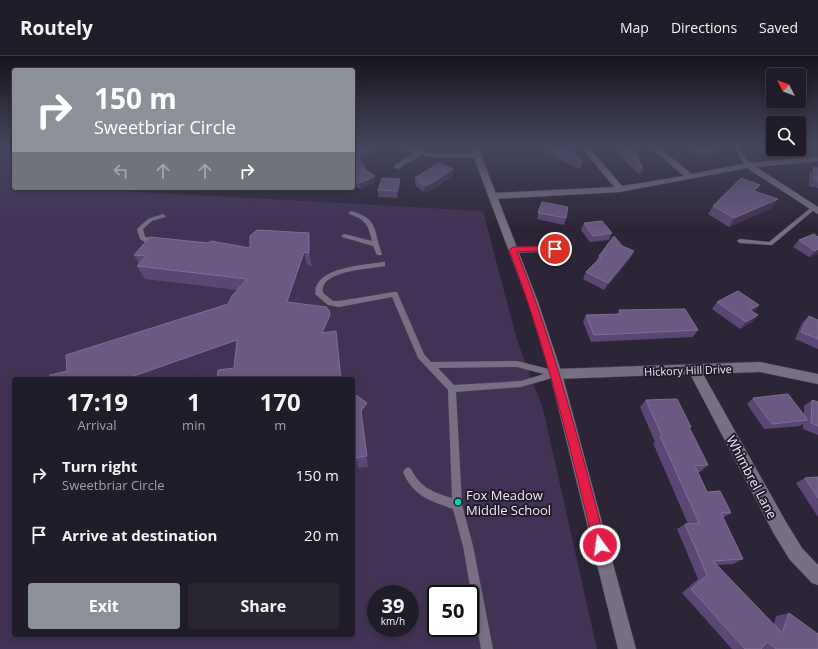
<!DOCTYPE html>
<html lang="en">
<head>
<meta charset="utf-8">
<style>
  body { margin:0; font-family:"Open Sans",sans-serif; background:#292531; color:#f1f3f6; height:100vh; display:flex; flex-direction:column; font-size:15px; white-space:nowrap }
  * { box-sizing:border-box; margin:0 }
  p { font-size:13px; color:#a2a1a8 }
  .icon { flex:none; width:22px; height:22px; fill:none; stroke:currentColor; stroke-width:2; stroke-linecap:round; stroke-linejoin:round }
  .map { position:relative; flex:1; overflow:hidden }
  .drawer { position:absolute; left:12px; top:321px; width:343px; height:260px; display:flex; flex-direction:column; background:#211c29; border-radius:4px; box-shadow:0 2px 6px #0003,0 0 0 1px #3e3a46 }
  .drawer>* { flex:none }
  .top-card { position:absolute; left:12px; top:12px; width:343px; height:122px; border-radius:4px; box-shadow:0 2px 6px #0003,0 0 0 1px #3e3a46; background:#8c9099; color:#fff; overflow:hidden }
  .needle { width:26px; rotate:312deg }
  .controls { position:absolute; left:766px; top:12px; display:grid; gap:8px }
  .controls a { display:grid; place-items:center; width:40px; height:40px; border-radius:4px; background:#211c29; box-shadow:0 2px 6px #0003,0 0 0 1px #3e3a46; font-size:20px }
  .speed { position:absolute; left:367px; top:529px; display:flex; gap:8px; font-size:20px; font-weight:700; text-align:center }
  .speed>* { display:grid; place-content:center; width:52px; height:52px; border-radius:50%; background:#211c29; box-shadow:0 2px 6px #0003,0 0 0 1px #3e3a46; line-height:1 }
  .speed small { font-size:10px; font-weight:400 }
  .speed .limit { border:2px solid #111; border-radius:6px; background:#fff; color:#111 }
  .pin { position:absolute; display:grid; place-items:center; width:34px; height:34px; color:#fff; margin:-17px; border:2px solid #fff; border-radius:50%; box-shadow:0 1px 4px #0007 }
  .me { position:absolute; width:44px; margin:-22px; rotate:346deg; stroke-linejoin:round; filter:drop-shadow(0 0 3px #0008) }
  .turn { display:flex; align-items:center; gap:14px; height:84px; padding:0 16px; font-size:18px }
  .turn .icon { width:52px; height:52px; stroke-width:2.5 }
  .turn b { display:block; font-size:28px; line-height:34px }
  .lanes { display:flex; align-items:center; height:38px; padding:0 16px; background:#0003; justify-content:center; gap:20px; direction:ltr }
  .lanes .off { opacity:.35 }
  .eta { display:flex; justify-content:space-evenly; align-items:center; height:68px; text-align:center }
  .eta b { font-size:24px; font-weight:700; line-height:28px }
  .button { display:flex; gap:8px; margin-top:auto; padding:8px 16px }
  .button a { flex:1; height:46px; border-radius:4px; background:#8c9099; color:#fff; font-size:16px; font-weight:700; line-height:46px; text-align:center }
  .button a+a { background:#292531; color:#f1f3f6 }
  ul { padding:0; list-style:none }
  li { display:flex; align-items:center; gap:12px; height:60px; padding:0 16px }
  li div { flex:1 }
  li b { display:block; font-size:15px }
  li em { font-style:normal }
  header { display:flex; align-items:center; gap:24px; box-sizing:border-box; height:56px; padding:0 20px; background:#211c29; border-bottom:1px solid #3e3a46 }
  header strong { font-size:19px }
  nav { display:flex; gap:22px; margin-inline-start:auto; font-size:14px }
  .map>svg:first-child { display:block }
</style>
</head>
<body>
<header>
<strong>Routely</strong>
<nav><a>Map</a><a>Directions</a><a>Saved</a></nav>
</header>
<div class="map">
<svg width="818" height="593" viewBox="0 0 818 593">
  <rect width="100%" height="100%" fill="#2c2537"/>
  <path fill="#423256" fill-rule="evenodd" d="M0,91H14V111L11,114L14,132H69L483,155L517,284L543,353L597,593H0ZM14,323H353V579H14ZM376,538H410V572H376ZM436,538H470V572H436Z"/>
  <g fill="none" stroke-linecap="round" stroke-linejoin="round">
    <g stroke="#494252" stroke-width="1">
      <path id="lane" d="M733,91H737L751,109L750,110H746Z
        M813,150L815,151V153L772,189L740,187L737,185L740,183L769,186Z
        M351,155C380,163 373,175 382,198L381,199H377L373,190L342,181L341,180L344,178L372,185C368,168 366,164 349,158V156Z
        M163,158L166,160L165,161L152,165L143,173L145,181L158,183V185L145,186L140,183L137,173L138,172L148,163Z
        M383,206H385V210C371,213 328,214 323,231C322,233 323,235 323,237L333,245H339L394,236H397L424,298L431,306L517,305L556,315L559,316L560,318L559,320L521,331L456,336L462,449L473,490L493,593H481L463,490L453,453C429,444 414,441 403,416L405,413L408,411L411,413C421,432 432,436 452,442L448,334L418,302L392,241L339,251L328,249L315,238C316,235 315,231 317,229C325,211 365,209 383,206ZM517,311L544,318L521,325L454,329L438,312Z"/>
    </g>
    <g stroke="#494252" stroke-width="1">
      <path id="street" d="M397,91H408L429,97L476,98L480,100L476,102L429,101L421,99L398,113L394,111L395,109L414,97Z
        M581,91H589L622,130L684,120L650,91H658L692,118L748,107L818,101V105L756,111L818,151V158L747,112L620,136L493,143L489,140L493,137L614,131Z
        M555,190L560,193L558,195L513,197L508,194L513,191Z
        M760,306L818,318V328L760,316L703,318L786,466L802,492L818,509V529L812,527L790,504L774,478L690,318L556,323L552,322L550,318L552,314L556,313Z"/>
    </g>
    <g stroke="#494252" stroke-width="1">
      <path id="secondary" d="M470,91H478L538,246L562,318L636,593H618L550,318L528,246Z"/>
    </g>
    <use href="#lane" fill="#786f85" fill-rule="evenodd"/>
    <use href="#street" fill="#786f85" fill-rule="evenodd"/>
    <use href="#secondary" fill="#786f85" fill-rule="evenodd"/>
  </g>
  <path fill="#5b4675" d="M353,91L374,96L361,104L365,113L375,120V126L360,133L353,129Z
    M544,91H569L583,106L580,113L550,99Z
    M614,91H633L643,113L640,119L616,97Z
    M689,91H713L715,95L712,101L696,100Z
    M814,111L818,112V132L809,130V118Z
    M453,113L452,120L430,135L423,136L415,129V122Z
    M400,123V130L397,142L378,141V134Z
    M756,135L772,152L729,171L708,158L713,150Z
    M542,146L566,162L564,169L537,163Z
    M584,167L612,177L609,184L590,186L581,174Z
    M814,178L818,198L809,201L793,191L799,184Z
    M208,187L250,192L312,190V210L307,209L295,247L330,259L333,271L331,276L339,287L234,312L235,300L169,323H50L67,315L228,248L237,234L145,223L137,210L139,208L134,199Z
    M599,200L631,202L604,234L583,223L586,216L596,206Z
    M717,246L759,249L753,256L758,259L752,266L740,273L712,253Z
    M619,254L698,274L693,281L591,286L583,266L586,259L617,258Z
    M809,260L818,264V293L795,283L802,267Z
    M353,337L367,347L369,359L363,366L368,411L358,412L356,404L353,405Z
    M753,342L804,359V350L812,344L818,346V379L803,373V368L800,370L764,373L747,348Z
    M646,344L691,371L689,372L708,409L700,416H698L707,436L731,457L723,462L743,503L733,508L717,509L774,568L776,560L789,557L818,593H732L682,537L698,523L677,473L685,468H688L653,387L655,386L640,351Z
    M818,421V461L796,427L805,422Z"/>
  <path fill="#423256" d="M371,91H374V96L359,106L358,99Z
    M453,113L452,120L430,135L423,136L424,130Z
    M375,120V126L360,133L359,127Z
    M400,123V130L397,142V135Z
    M778,143L772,152L729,171L734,162Z
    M309,177L312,190V210L309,197Z
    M818,193V198L809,201L815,195Z
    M634,195L631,202L604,234L608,227Z
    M304,196L307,209L291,259L287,246Z
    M759,249L754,256L745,261L750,254Z
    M330,259L333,271L325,289L322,277Z
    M758,259L752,266L740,273L746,266Z
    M336,275L339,287L342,323H341Z
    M237,284L243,297L169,323H125Z
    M367,347L369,359L363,366L368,411L361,355Z"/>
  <path fill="#6b5883" stroke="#7f6e95" d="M353,91H371L358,99L365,113L375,120L359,127L353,123Z
    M550,91H569L583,106L552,93Z
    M619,91H633L643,113Z
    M696,91H713L715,95L699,94Z
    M439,107L453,113L430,128L424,130L415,122Z
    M814,111L818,112V125L814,124Z
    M382,122L400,123L397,135L378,134Z
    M741,122L760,129L754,135L778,143L734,162L713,150Z
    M542,146L568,151L566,162L538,157Z
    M602,165L612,177L593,180L584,167Z
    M257,174L309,177V197L304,196L287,246L326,251L329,254L330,259L322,277L336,275L341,323H217L218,314L234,312L237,284L125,323H50V319L67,315L66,299L228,248L232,240L247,223L137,210L146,200L134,199L150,181L208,187L211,185L250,192V180Z
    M814,178L818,181V193L815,195L799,184Z
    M614,180L622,190L634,195L608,227L586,216L601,201L599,200Z
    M738,235L759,249L750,254L758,259L746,266L717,246Z
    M685,253L698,274L594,279L586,259L621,258L619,254Z
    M809,260L818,264V283L801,276Z
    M353,337L367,347L361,355L367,400L355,402L354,394H353Z
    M788,338L808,364L772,368L753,342Z
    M677,343L691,371H689L708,409L695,410L707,436L720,435L731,457H721L743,503L713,505L782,577L789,557L818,578V593H776L767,586L761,593H745L691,533L707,519L685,468L699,467L660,380H662L646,344Z
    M812,344L818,346V370L811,367Z
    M818,421V442L805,422Z"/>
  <linearGradient id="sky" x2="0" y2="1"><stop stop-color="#18141e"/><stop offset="0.52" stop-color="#45465e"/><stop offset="1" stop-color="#45465e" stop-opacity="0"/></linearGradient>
  <rect width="818" height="174" fill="url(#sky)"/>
  <path fill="#e11d48" stroke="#92132f" d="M555,190L558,191V194L517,196C555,291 580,390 606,489L604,493L600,495L595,493L594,489C569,389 546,290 509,194L513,191Z"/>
  <circle fill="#00d5b7" stroke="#231b2d" stroke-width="1.5" cx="458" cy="446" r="4"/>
  <g text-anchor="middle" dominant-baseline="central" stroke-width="4" stroke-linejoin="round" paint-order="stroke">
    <g font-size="11" fill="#eee9f6" stroke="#231b2d">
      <text transform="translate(688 314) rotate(-2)">Hickory Hill Drive</text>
    </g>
    <g font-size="13" fill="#eee9f6" stroke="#231b2d">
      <text transform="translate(752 421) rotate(62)">Whimbrel Lane</text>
    </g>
    <g font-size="13" fill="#eee9f6" stroke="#231b2d" text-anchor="start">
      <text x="466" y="439">Fox Meadow<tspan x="466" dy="15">Middle School</tspan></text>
    </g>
  </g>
</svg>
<div class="controls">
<a><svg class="needle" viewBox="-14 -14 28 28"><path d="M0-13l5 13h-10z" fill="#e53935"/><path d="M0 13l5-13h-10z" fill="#a2a1a8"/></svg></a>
<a><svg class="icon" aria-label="search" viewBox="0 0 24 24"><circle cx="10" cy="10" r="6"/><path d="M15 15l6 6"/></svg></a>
</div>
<div class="speed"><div>39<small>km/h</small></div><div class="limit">50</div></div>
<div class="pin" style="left:555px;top:193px;background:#d93025"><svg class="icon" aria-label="arrive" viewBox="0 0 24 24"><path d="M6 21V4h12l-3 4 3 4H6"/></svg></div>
<svg class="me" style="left:600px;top:489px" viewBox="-20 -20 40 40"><circle r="17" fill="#e11d48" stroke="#fff" stroke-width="3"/><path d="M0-11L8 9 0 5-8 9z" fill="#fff"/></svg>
<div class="top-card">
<div class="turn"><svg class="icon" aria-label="right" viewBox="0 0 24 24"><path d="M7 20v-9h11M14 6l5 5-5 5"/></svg><div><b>150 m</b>Sweetbriar Circle</div></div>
<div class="lanes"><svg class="icon off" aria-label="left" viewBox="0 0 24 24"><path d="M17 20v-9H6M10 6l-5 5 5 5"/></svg><svg class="icon off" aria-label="ahead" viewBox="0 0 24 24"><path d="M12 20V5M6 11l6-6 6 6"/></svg><svg class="icon off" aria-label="ahead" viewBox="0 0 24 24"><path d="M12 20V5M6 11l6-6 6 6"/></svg><svg class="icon" aria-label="right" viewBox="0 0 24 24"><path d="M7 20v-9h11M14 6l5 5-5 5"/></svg></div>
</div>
<section class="drawer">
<div class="eta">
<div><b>17:19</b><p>Arrival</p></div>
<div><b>1</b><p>min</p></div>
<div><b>170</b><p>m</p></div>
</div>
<ul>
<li><svg class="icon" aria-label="right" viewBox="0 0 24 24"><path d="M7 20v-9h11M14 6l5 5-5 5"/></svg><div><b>Turn right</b><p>Sweetbriar Circle</p></div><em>150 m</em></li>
<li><svg class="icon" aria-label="arrive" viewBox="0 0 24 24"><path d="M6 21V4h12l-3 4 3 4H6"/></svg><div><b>Arrive at destination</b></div><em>20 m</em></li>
</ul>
<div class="button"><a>Exit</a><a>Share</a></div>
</section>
</div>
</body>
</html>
